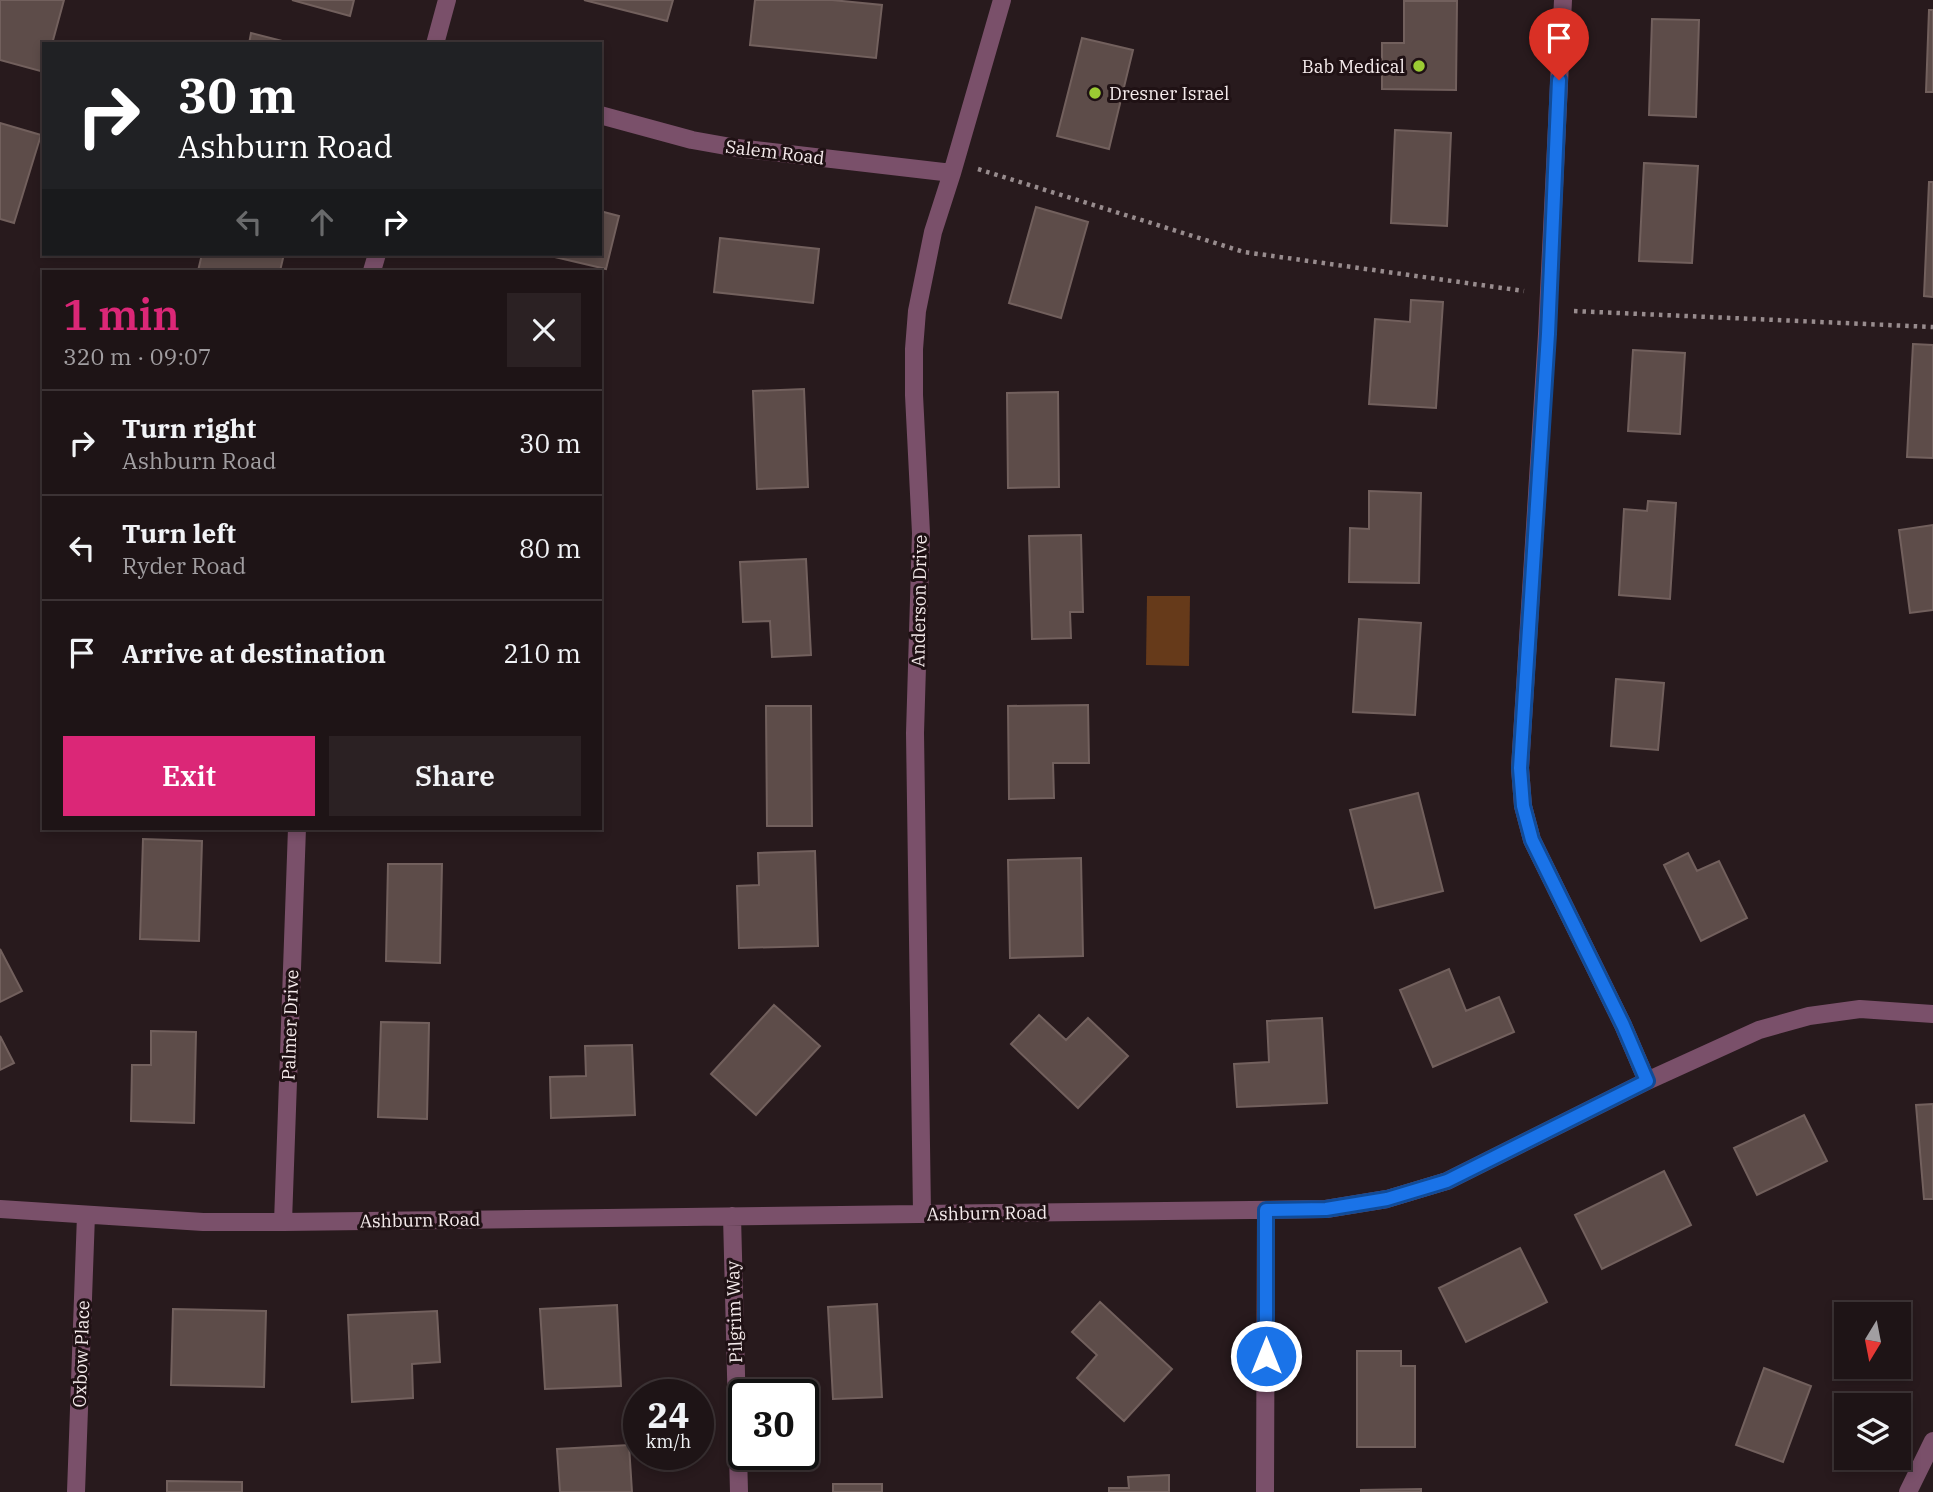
<!DOCTYPE html>
<html lang="en">
<head>
<meta charset="utf-8">
<style>
  body { margin:0; font-family:"IBM Plex Serif",serif; background:#2b2123; color:#f1f3f6; height:100vh; display:flex; flex-direction:column; font-size:26px; white-space:nowrap }
  * { box-sizing:border-box; margin:0 }
  p { font-size:23px; color:#a19ea1 }
  .icon { flex:none; width:38px; height:38px; fill:none; stroke:currentColor; stroke-width:2; stroke-linecap:round; stroke-linejoin:round }
  .map { position:relative; flex:1; overflow:hidden }
  .drawer { position:absolute; left:42px; top:270px; width:560px; height:560px; display:flex; flex-direction:column; background:#1e1416; border-radius:0px; box-shadow:0 4px 10px #0003,0 0 0 2px #3c3335 }
  .drawer>* { flex:none }
  .banner { position:absolute; left:42px; top:42px; width:560px; height:214px; border-radius:0px; box-shadow:0 4px 10px #0003,0 0 0 2px #3c3335; background:#202124; color:#fff; overflow:hidden }
  .needle { width:46px; rotate:190deg }
  .controls { position:absolute; left:1834px; top:1302px; display:grid; gap:14px }
  .controls a { display:grid; place-items:center; width:77px; height:77px; border-radius:0px; background:#1e1416; box-shadow:0 4px 10px #0003,0 0 0 2px #3c3335; font-size:35px }
  .speed { position:absolute; left:623px; top:1379px; display:flex; gap:14px; font-size:35px; font-weight:700; text-align:center }
  .speed>* { display:grid; place-content:center; width:91px; height:91px; border-radius:50%; background:#1e1416; box-shadow:0 4px 10px #0003,0 0 0 2px #3c3335; line-height:1 }
  .speed small { font-size:18px; font-weight:400 }
  .speed .limit { border:4px solid #111; border-radius:10px; background:#fff; color:#111 }
  .pin { position:absolute; display:grid; place-items:center; width:60px; height:60px; color:#fff; margin:-72px -30px; border-radius:50% 50% 50% 0; rotate:-45deg; box-shadow:0 0 7px #0007 }
  .pin .icon { rotate:45deg }
  .me { position:absolute; width:77px; margin:-38px; rotate:0deg; stroke-linejoin:round; filter:drop-shadow(0 0 5px #0008) }
  .turn { display:flex; align-items:center; gap:24px; height:147px; padding:0 21px; font-size:32px }
  .turn .icon { width:91px; height:91px; stroke-width:2.5 }
  .turn b { display:block; font-size:49px; line-height:60px }
  .lanes { display:flex; align-items:center; height:66px; padding:0 21px; background:#0003; justify-content:center; gap:35px; direction:ltr }
  .lanes .off { opacity:.35 }
  .round { display:grid; place-items:center; flex:none; width:74px; height:74px; border-radius:0px; background:#2b2123 }
  .overview { display:flex; align-items:center; justify-content:space-between; height:119px; padding:0 21px }
  h1 { font-size:42px; font-weight:600; line-height:52px; color:#db2777 }
  .button { display:flex; gap:14px; margin-top:auto; padding:14px 21px }
  .button a { flex:1; height:80px; border-radius:0px; background:#db2777; color:#fff; font-size:28px; font-weight:600; line-height:80px; text-align:center }
  .button a+a { background:#2b2123; color:#f1f3f6 }
  ul { padding:0; list-style:none }
  li { display:flex; align-items:center; gap:21px; height:105px; padding:0 21px; border-top:2px solid #3c3335 }
  li div { flex:1 }
  li b { display:block; font-size:26px }
  li em { font-style:normal }
  .map>svg:first-child { display:block }
</style>
</head>
<body>
<div class="map">
<svg width="1933" height="1492" viewBox="0 0 1933 1492">
  <rect width="100%" height="100%" fill="#281a1d"/>
  <path fill="#663a1a" d="M1147,596H1190L1189,666L1146,665Z"/>
  <path fill="#5d4c49" stroke="#72605d" stroke-width="2" d="M0,0H64L52,44H44V72L0,60Z
    M292,0H354L350,16Z
    M584,0H673L667,21Z
    M755,0H832L882,5L876,58L750,45Z
    M1404,1H1457L1456,90L1382,89V43H1404Z
    M1929,10H1933V92H1926Z
    M1652,19L1699,20L1696,117L1649,115Z
    M251,33L294,44H249Z
    M1082,38L1133,50L1109,149L1057,136Z
    M0,123L41,135L14,223L0,219Z
    M1395,130L1451,133L1447,226L1391,223Z
    M1644,163L1698,166L1692,263L1639,261Z
    M1929,182H1933V297L1924,296Z
    M1036,207L1088,222L1061,318L1009,303Z
    M600,211L619,216L606,269L542,254H600Z
    M720,238L819,249L813,303L714,292Z
    M202,254H284L280,271H198Z
    M1411,300L1443,302L1436,408L1369,404L1375,319L1410,322Z
    M1913,344L1933,345V458L1907,457Z
    M1633,350L1685,353L1680,434L1628,431Z
    M804,389L808,487L757,489L753,391Z
    M1058,392L1059,487L1008,488L1007,393Z
    M1369,491L1421,493L1419,583L1349,582L1350,528L1369,529Z
    M1648,501L1676,503L1670,599L1619,595L1624,509L1647,511Z
    M1933,525V610L1910,613L1899,530Z
    M1081,535L1083,612H1070L1071,638L1032,639L1029,536Z
    M806,559L811,655L772,657L770,621L743,622L740,562Z
    M1359,619L1421,623L1415,715L1353,712Z
    M1616,679L1664,683L1658,750L1611,746Z
    M1088,705L1089,763H1053L1054,798L1009,799L1008,706Z
    M766,706H811L812,826H767Z
    M1418,793L1443,891L1375,908L1350,810Z
    M143,839L202,841L199,941L140,939Z
    M815,851L818,946L739,948L737,886L759,885L758,853Z
    M1688,853L1697,871L1719,861L1747,918L1701,941L1664,865Z
    M1081,858L1083,956L1010,958L1008,860Z
    M388,864H442L440,963L386,961Z
    M0,949L22,991L0,1002Z
    M1449,969L1466,1011L1499,997L1514,1032L1433,1067L1400,990Z
    M774,1005L820,1046L756,1115L711,1074Z
    M1039,1015L1066,1040L1088,1018L1128,1056L1078,1108L1011,1044Z
    M1322,1018L1327,1103L1237,1107L1234,1064L1269,1062L1267,1021Z
    M381,1022L429,1023L427,1119L378,1117Z
    M151,1031L196,1032L194,1123L131,1121L132,1065H151Z
    M0,1036L14,1063L0,1070Z
    M632,1045L635,1115L551,1118L550,1077L586,1076L585,1046Z
    M1933,1104V1199H1924L1916,1105Z
    M1804,1115L1827,1161L1757,1195L1734,1148Z
    M1664,1171L1691,1225L1602,1269L1575,1215Z
    M1520,1248L1547,1302L1466,1342L1439,1288Z
    M1100,1302L1172,1369L1124,1421L1077,1378L1097,1355L1072,1332Z
    M877,1304L882,1397L833,1399L828,1307Z
    M617,1305L621,1386L545,1389L540,1309Z
    M173,1309L266,1311L264,1387L171,1385Z
    M437,1311L440,1362L412,1364L413,1398L352,1402L348,1315Z
    M1357,1351H1401V1366H1415V1447H1357Z
    M1764,1368L1811,1386L1783,1462L1736,1445Z
    M629,1445L632,1492H560L557,1449Z
    M1169,1475V1492H1109V1488H1129L1128,1477Z
    M167,1481L242,1482V1492H167Z
    M833,1484H882V1492H833Z
    M1421,1489V1492H1361V1490Z"/>
  <g fill="none" stroke-linecap="round" stroke-linejoin="round">
    <path stroke="#988c8e" stroke-width="4.5" stroke-dasharray="3.5 5" stroke-linecap="butt" d="M978,169L1244,252L1524,291
      M1574,311L1933,327"/>
    <path stroke="#7a506a" stroke-width="18" d="M1563,0L1547,334L1520,768L1523,806L1532,840L1623,1025L1647,1081
      M435,44L447,0
      M600,115L692,140L737,148L952,173
      M372,271L377,254
      M0,1209L203,1222H283L1326,1209L1387,1199L1447,1181L1647,1081L1759,1030L1809,1016L1860,1009L1933,1014
      M922,1213L915,733L921,533L914,395V349L917,311L933,232L952,173L1002,0
      M732,1216L739,1492
      M283,1222L297,828
      M76,1492L86,1215
      M1265,1492L1266,1210
      M1908,1492L1933,1441"/>
  </g>
  <g fill="none" stroke-linecap="round" stroke-linejoin="round">
    <g stroke="#114b97" stroke-width="18">
      <path id="route" d="M1266,1356V1210L1326,1209L1387,1199L1447,1181L1647,1081L1623,1025L1532,840L1523,806L1520,768L1548,334L1559,80"/>
    </g>
    <use href="#route" stroke="#1a73e8" stroke-width="12"/>
  </g>
  <g fill="#9bcb33" stroke="#1f1114" stroke-width="2.5">
    <circle cx="1419" cy="66" r="7"/>
    <circle cx="1095" cy="93" r="7"/>
  </g>
  <g text-anchor="middle" dominant-baseline="central" stroke-width="6" stroke-linejoin="round" paint-order="stroke">
    <g font-size="18" fill="#f5ebec" stroke="#1f1114" text-anchor="end">
      <text x="1405" y="66">Bab Medical</text>
      <text x="1109" y="93" text-anchor="start">Dresner Israel</text>
    </g>
    <g font-size="18" fill="#f5ebec" stroke="#1f1114">
      <text transform="translate(775 152) rotate(7)">Salem Road</text>
      <text transform="translate(919 601) rotate(-89)">Anderson Drive</text>
      <text transform="translate(290 1025) rotate(-88)">Palmer Drive</text>
      <text transform="translate(987 1213) rotate(-1)">Ashburn Road</text>
      <text transform="translate(420 1220) rotate(-1)">Ashburn Road</text>
      <text transform="translate(734 1312) rotate(-92)">Pilgrim Way</text>
      <text transform="translate(81 1354) rotate(-88)">Oxbow Place</text>
    </g>
  </g>
</svg>
<div class="controls">
<a><svg class="needle" viewBox="-14 -14 28 28"><path d="M0-13l5 13h-10z" fill="#e53935"/><path d="M0 13l5-13h-10z" fill="#a19ea1"/></svg></a>
<a><svg class="icon" aria-label="layers" viewBox="0 0 24 24"><path d="M12 4l9 5-9 5-9-5zM3 14l9 5 9-5"/></svg></a>
</div>
<div class="speed"><div>24<small>km/h</small></div><div class="limit">30</div></div>
<div class="pin" style="left:1559px;top:80px;background:#d93025"><svg class="icon" aria-label="arrive" viewBox="0 0 24 24"><path d="M6 21V4h12l-3 4 3 4H6"/></svg></div>
<svg class="me" style="left:1266px;top:1356px" viewBox="-20 -20 40 40"><circle r="17" fill="#1a73e8" stroke="#fff" stroke-width="3"/><path d="M0-11L8 9 0 5-8 9z" fill="#fff"/></svg>
<div class="banner">
<div class="turn"><svg class="icon" aria-label="right" viewBox="0 0 24 24"><path d="M7 20v-9h11M14 6l5 5-5 5"/></svg><div><b>30 m</b>Ashburn Road</div></div>
<div class="lanes"><svg class="icon off" aria-label="left" viewBox="0 0 24 24"><path d="M17 20v-9H6M10 6l-5 5 5 5"/></svg><svg class="icon off" aria-label="ahead" viewBox="0 0 24 24"><path d="M12 20V5M6 11l6-6 6 6"/></svg><svg class="icon" aria-label="right" viewBox="0 0 24 24"><path d="M7 20v-9h11M14 6l5 5-5 5"/></svg></div>
</div>
<section class="drawer">
<div class="overview"><div><h1>1 min</h1><p>320 m · 09:07</p></div><a class="round"><svg class="icon" aria-label="close" viewBox="0 0 24 24"><path d="M6 6l12 12M18 6L6 18"/></svg></a></div>
<ul>
<li><svg class="icon" aria-label="right" viewBox="0 0 24 24"><path d="M7 20v-9h11M14 6l5 5-5 5"/></svg><div><b>Turn right</b><p>Ashburn Road</p></div><em>30 m</em></li>
<li><svg class="icon" aria-label="left" viewBox="0 0 24 24"><path d="M17 20v-9H6M10 6l-5 5 5 5"/></svg><div><b>Turn left</b><p>Ryder Road</p></div><em>80 m</em></li>
<li><svg class="icon" aria-label="arrive" viewBox="0 0 24 24"><path d="M6 21V4h12l-3 4 3 4H6"/></svg><div><b>Arrive at destination</b></div><em>210 m</em></li>
</ul>
<div class="button"><a>Exit</a><a>Share</a></div>
</section>
</div>
</body>
</html>
